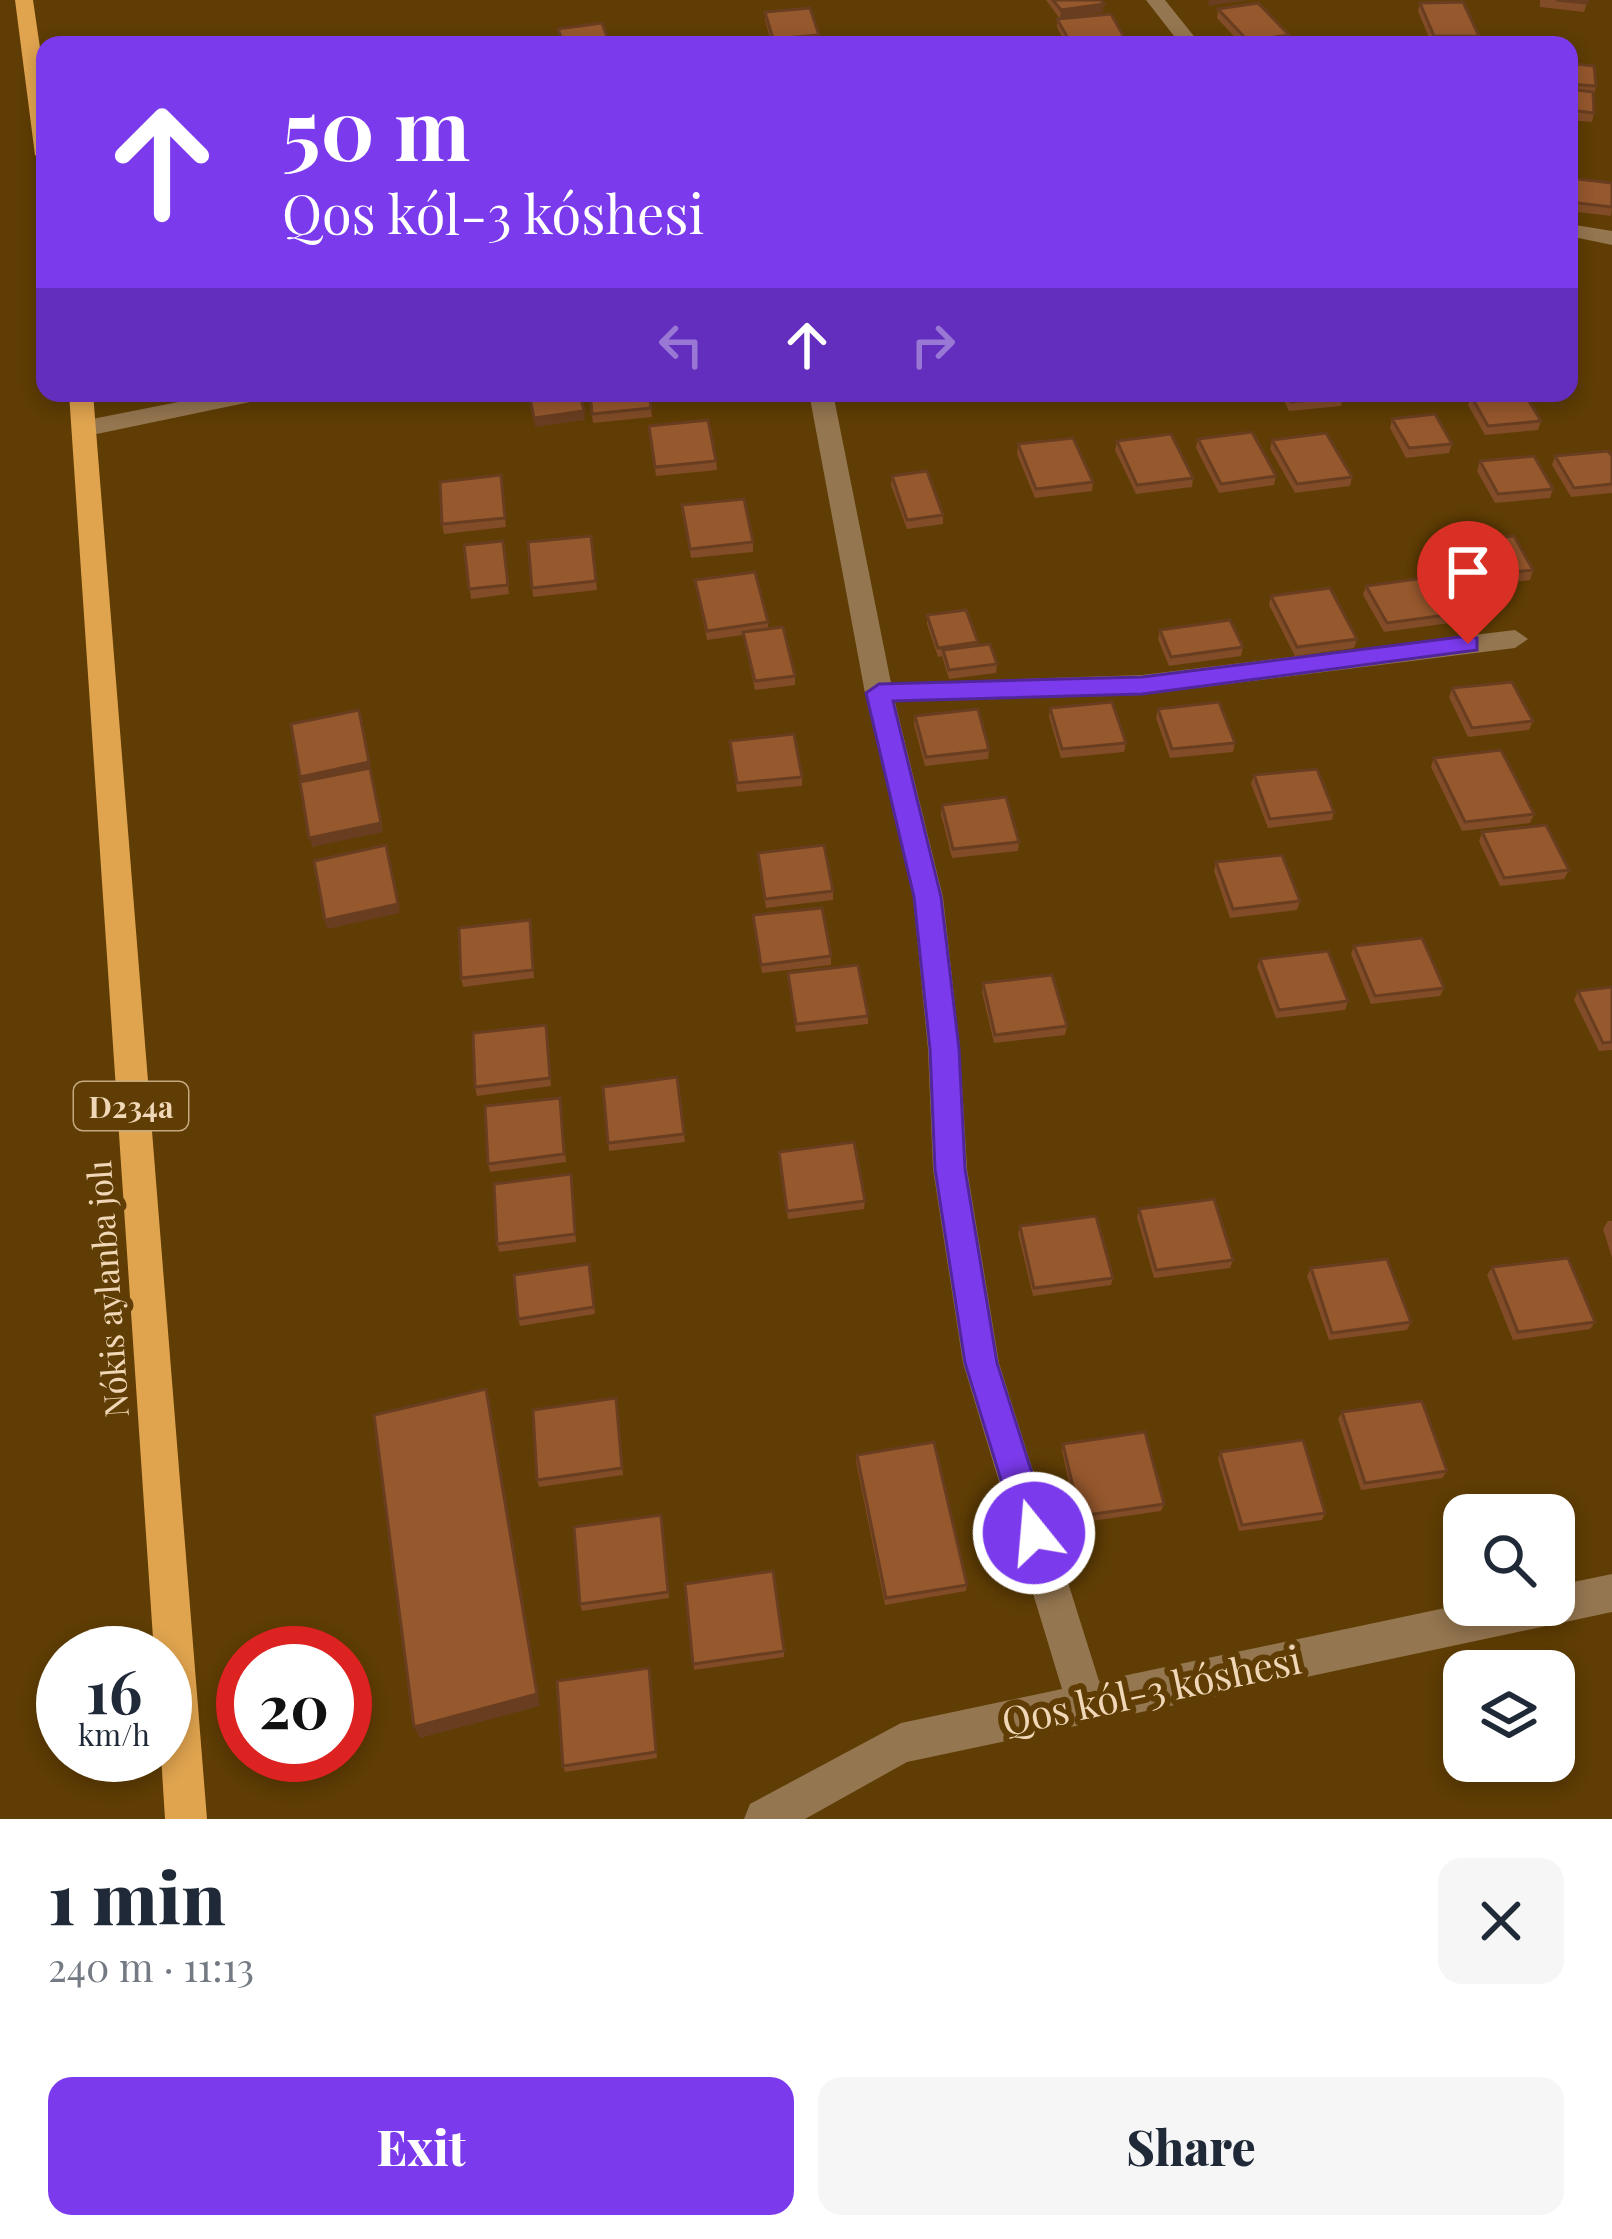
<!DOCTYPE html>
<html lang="en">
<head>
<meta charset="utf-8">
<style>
  body { margin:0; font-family:"Playfair Display",serif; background:#f6f6f7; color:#1f2937; height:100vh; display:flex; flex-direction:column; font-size:45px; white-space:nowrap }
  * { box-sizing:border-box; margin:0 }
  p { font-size:39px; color:#747a83 }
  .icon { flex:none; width:66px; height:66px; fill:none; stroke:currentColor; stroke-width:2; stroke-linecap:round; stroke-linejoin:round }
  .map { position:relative; height:1819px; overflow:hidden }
  .panel { display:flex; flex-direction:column; background:#fff; flex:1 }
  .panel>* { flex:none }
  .banner { position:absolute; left:36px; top:36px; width:1542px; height:366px; border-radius:24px; box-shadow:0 6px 18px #0003; background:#7c3aed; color:#fff; overflow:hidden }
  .buttons { position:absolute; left:1443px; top:1494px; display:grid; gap:24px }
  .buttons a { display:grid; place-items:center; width:132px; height:132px; border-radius:24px; background:#fff; box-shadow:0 6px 18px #0003; font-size:60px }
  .speed { position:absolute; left:36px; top:1626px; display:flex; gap:24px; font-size:60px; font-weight:700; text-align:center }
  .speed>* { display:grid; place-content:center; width:156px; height:156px; border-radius:50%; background:#fff; box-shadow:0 6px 18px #0003; line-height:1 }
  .speed small { font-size:30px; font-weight:400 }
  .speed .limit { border:18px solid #d22; background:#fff; color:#111 }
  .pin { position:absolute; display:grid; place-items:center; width:102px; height:102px; color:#fff; margin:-123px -51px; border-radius:50% 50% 50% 0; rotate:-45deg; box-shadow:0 0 12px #0007 }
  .pin .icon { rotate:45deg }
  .me { position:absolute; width:132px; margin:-66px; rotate:343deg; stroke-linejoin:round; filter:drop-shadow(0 0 9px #0008) }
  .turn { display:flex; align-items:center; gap:42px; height:252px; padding:0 48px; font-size:54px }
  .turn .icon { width:156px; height:156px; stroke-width:2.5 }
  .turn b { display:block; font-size:84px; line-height:102px }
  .lanes { display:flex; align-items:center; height:114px; padding:0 48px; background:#0003; justify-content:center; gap:60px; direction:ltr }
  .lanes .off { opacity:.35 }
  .round { display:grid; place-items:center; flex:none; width:126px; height:126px; border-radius:24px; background:#f6f6f7 }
  .overview { display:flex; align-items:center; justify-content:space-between; height:204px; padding:0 48px }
  h1 { font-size:72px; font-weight:800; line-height:90px }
  .action { display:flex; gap:24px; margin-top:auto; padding:24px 48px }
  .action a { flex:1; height:138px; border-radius:24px; background:#7c3aed; color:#fff; font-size:48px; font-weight:800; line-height:138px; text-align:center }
  .action a+a { background:#f6f6f7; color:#1f2937 }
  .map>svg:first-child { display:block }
</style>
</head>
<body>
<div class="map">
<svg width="1612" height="1819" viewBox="0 0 1612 1819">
  <rect width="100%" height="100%" fill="#5f3d04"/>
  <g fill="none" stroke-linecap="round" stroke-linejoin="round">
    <path fill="#947650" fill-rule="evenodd" d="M1146,0H1165L1201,45H1181Z
      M1569,224L1612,231V245L1569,236Z
      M224,393H272L260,400L87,436L75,428L87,420Z
      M809,393H833L891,683L1142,675L1515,630L1528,639L1515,648L1142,695L895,702L943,897L960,1049L967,1169L999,1363L1099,1681L1464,1604L1554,1605V1586L1612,1574V1612L907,1762L805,1819H744L750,1804L901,1723L1062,1689L963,1363L933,1169L928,1049L913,897L865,693Z"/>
    <path fill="#e0a44f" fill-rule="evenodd" d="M15,0H33L45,82V161L35,155Z
      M69,393H93L207,1819H165L161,1755H165V1653H154Z"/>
  </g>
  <path fill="#814c27" d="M1046,0H1101L1103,12L1067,18L1124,37L1123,45H1066L1057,27V19H1060Z
    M1540,0H1587V3L1584,12L1540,7Z
    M1420,3L1479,36L1476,44L1432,45L1418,11Z
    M1218,9L1287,43L1242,45L1217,18Z
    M765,12L819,35V44L772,45L765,20Z
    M1569,63L1596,86L1594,94V113L1592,122L1569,120Z
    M1569,178L1612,207L1611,216L1569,211Z
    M589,393H649L652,417L593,423Z
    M1280,393H1342L1343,397L1341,406L1289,411Z
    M1471,396L1541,421L1538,430L1485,435L1468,405Z
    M1392,419L1452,444L1449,453L1406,458L1390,428Z
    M650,435L716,461L717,470L656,476Z
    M1198,439L1276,476L1274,485L1219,493L1196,448Z
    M1272,440L1352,477L1350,486L1295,493L1270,449Z
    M1117,441L1193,478L1192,487L1136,494L1115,450Z
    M1018,444L1093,482L1092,491L1035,498L1017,454Z
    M1555,456H1612V493L1571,497L1552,465Z
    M1480,461L1553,489L1550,498L1495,503L1477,471Z
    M501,475L506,527L444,534L442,524Z
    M892,476L943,515V524L907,529L891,485Z
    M682,505L753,542V552L691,558Z
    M591,536L597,590L533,597L528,542Z
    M503,541L509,594L471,599L464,545Z
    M1458,541L1533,570L1530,580L1473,586L1454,550Z
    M695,580L768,622V629L795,676V685L755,690L743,635L707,640Z
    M1366,586L1461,613L1457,622L1384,632L1363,595Z
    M1271,596L1357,639L1354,648L1295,656L1269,605Z
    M927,615L978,642L977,646L997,664L996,673L949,679L942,656L938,657L927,624Z
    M1160,630L1243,647L1241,656L1169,666L1158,639Z
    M1452,688L1533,721L1529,730L1468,737L1449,697Z
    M1050,708L1126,743L1124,752L1061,758L1049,717Z
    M1158,709L1235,743L1233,752L1170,758L1156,718Z
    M915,716L989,750L988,759L925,766L914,725Z
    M730,741L802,777V786L737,792Z
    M1434,758L1534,814L1530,823L1462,831L1431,767Z
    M1254,775L1334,812L1332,820L1268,828L1251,784Z
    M942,805L1019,842L1018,851L952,858L941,814Z
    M1482,832L1569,870L1564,879L1500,886L1479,841Z
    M758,853L833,891V900L766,908Z
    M1216,862L1300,901L1297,910L1230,918L1214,871Z
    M753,915L831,956V965L762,973Z
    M530,920L534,978L463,987L461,978Z
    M1354,946L1444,988L1440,996L1371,1004L1351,954Z
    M1260,959L1348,1001L1345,1010L1276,1018L1257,967Z
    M788,973L868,1016V1024L796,1032Z
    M983,983L1067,1026L1065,1035L994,1043L982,992Z
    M1612,987V1050L1599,1051L1574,1000L1578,991Z
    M547,1033L551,1086L477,1096L475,1087Z
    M677,1077L685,1142L609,1151L603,1087Z
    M560,1098L566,1162L490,1172L488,1164Z
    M779,1152L865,1201L864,1209L788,1219Z
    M572,1182L576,1242L499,1252L497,1244Z
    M1139,1209L1233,1260L1230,1268L1154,1278L1137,1217Z
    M1608,1221H1612V1258L1603,1229Z
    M1020,1226L1113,1278L1111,1285L1033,1296L1018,1233Z
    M589,1264L595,1314L520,1326L518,1319Z
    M1492,1267L1595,1322L1590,1329L1513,1340L1487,1275Z
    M1311,1268L1411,1322L1407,1330L1329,1340L1307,1276Z
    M616,1398L623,1475L539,1487L537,1480Z
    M1342,1412L1447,1471L1442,1478L1361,1490L1338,1419Z
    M1063,1444L1164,1504L1161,1511L1078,1523L1062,1451Z
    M1220,1452L1325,1513L1322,1520L1239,1531L1218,1459Z
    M857,1455L967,1585L966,1591L885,1605L856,1462Z
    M661,1515L669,1598L582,1611L580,1604Z
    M685,1584L784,1651V1657L694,1670Z
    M649,1668L657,1758L565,1772L563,1766Z"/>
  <path fill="#693e20" d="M1209,0H1249L1208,6Z
    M1104,4L1103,12L1060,19L1061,10Z
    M1289,35L1287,43L1248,45V41Z
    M584,411L585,420L535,427L534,418Z
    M359,710L383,832L312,847L300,777Z
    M386,845L400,913L327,929L325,920Z
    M486,1389L490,1403L540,1706L420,1738L414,1727Z"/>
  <path fill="#96582d" stroke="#693e20" stroke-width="3" d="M1053,0H1101L1104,4L1061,10Z
    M1556,0H1587V3Z
    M1463,2L1479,36H1434L1420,3Z
    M1258,3L1289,35L1248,41L1218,9Z
    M810,8L819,35L773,39L765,12Z
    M1111,14L1124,37L1070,42L1057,19Z
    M602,23L610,45H564L558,29Z
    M1569,63L1594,66L1596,86L1569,84Z
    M1569,89L1593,92L1594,113L1569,110Z
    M1569,178L1612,183V207L1569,202Z
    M1569,264H1573L1575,297L1569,296Z
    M529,393H580L584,411L534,418Z
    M590,393H649L651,408L592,414Z
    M1287,393H1342L1343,397L1291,402Z
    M1500,393H1524L1541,421L1488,426L1471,396Z
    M1435,414L1452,444L1409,448L1392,419Z
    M708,420L716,461L655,467L649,426Z
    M1252,432L1276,476L1221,484L1198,439Z
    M1326,433L1352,477L1297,484L1272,440Z
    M1171,434L1193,478L1137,485L1117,441Z
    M1073,438L1093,482L1036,489L1018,444Z
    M1608,451L1612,456V484L1574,488L1555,456Z
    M1534,456L1553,489L1498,494L1480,461Z
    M927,471L943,515L907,520L892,476Z
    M501,475L505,518L442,524L440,482Z
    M744,499L753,542L690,549L682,505Z
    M591,536L596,581L532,588L528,542Z
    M1514,536L1533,570L1476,576L1458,541Z
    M503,541L508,585L469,589L464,545Z
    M755,572L768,622L707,631L695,580Z
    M1438,576L1461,613L1387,623L1366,586Z
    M1330,588L1357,639L1297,647L1271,596Z
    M966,610L978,642L938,648L927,615Z
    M1230,620L1243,647L1171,657L1160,630Z
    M783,627L795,676L755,681L743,632Z
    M990,644L997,664L949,670L943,650Z
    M1512,682L1533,721L1472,728L1452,688Z
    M1112,702L1126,743L1062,749L1050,708Z
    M1219,702L1235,743L1172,749L1158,709Z
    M978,709L989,750L926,757L915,716Z
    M359,710L369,762L300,777L291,724Z
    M794,734L802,777L737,783L730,741Z
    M1501,750L1534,814L1465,822L1434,758Z
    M370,768L381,823L309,838L300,782Z
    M1317,769L1334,812L1270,819L1254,775Z
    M1006,797L1019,842L953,849L942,805Z
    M1546,825L1569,870L1504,878L1482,832Z
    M386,845L398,904L325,920L314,861Z
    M824,845L833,891L765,899L758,853Z
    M1282,855L1300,901L1233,909L1216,862Z
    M822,908L831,956L761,965L753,915Z
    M530,920L533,970L461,978L459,928Z
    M1422,938L1444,988L1375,996L1354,946Z
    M1328,951L1348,1001L1279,1010L1260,959Z
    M858,965L868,1016L796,1024L788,973Z
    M1052,975L1067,1026L995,1035L983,983Z
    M1612,987V1042L1603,1043L1578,991Z
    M546,1025L550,1078L475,1087L473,1033Z
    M677,1077L684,1134L608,1143L603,1087Z
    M560,1098L564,1154L488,1164L485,1106Z
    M854,1142L865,1201L787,1211L779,1152Z
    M571,1174L575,1234L497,1244L494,1184Z
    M1214,1199L1233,1260L1156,1270L1139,1209Z
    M1096,1216L1113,1278L1034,1288L1020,1226Z
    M1568,1258L1595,1322L1518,1332L1492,1267Z
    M1387,1259L1411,1322L1332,1333L1311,1268Z
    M589,1264L594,1307L518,1319L514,1275Z
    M486,1389L537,1694L414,1727L374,1415Z
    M616,1398L622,1468L537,1480L533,1410Z
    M1422,1401L1447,1471L1365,1483L1342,1412Z
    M1145,1432L1164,1504L1080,1516L1063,1444Z
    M1303,1440L1325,1513L1242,1525L1220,1452Z
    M934,1442L967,1585L886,1598L857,1455Z
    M661,1515L668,1592L580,1604L574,1527Z
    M773,1571L784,1651L693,1664L685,1584Z
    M649,1668L656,1752L563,1766L557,1681Z"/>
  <path fill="#7c3aed" stroke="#51269a" stroke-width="3" d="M1468,636L1477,638V650L1142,694L893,701L941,897L959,1049L965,1169L997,1363L1051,1533L1046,1545L1034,1550L1021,1545L965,1363L935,1169L930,1049L914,897L866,693L879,684L1142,677Z"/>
  <g text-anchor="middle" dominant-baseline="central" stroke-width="12" stroke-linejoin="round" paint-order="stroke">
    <rect fill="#5f3d04" stroke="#c4a981" stroke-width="3" x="74" y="1082" width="114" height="48" rx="9"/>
    <g font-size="30" font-weight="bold" fill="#f0d7b7">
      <text x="131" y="1106">D234a</text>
    </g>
    <g font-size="33" fill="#f0d7b7" stroke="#5f3d04">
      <text transform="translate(106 1289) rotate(-94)">Nókis aylanba jolı</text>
    </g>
    <g font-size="39" fill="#f0d7b7" stroke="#5f3d04">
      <text transform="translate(1151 1689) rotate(-12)">Qos kól-3 kóshesi</text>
    </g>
  </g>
</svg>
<div class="buttons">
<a><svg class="icon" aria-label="search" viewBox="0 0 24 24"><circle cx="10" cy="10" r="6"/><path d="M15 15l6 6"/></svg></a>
<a><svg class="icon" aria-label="layers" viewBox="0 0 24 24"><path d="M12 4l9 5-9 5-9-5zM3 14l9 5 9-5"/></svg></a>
</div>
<div class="speed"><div>16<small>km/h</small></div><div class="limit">20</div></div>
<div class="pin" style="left:1468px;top:644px;background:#d93025"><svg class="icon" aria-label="arrive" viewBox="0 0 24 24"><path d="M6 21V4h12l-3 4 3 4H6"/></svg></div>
<svg class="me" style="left:1034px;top:1533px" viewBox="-20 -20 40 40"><circle r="17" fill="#7c3aed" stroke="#fff" stroke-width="3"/><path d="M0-11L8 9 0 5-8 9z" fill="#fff"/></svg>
<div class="banner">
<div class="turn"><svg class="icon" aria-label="ahead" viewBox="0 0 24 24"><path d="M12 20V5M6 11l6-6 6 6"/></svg><div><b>50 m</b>Qos kól-3 kóshesi</div></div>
<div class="lanes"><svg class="icon off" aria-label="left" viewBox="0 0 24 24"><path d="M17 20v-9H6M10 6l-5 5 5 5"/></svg><svg class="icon" aria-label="ahead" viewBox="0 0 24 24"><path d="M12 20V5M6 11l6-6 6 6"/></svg><svg class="icon off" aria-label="right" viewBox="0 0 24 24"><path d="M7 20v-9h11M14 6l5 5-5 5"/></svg></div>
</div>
</div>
<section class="panel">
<div class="overview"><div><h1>1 min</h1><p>240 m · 11:13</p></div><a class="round"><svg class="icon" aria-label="close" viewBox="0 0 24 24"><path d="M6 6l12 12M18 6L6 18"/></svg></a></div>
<div class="action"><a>Exit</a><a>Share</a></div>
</section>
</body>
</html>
